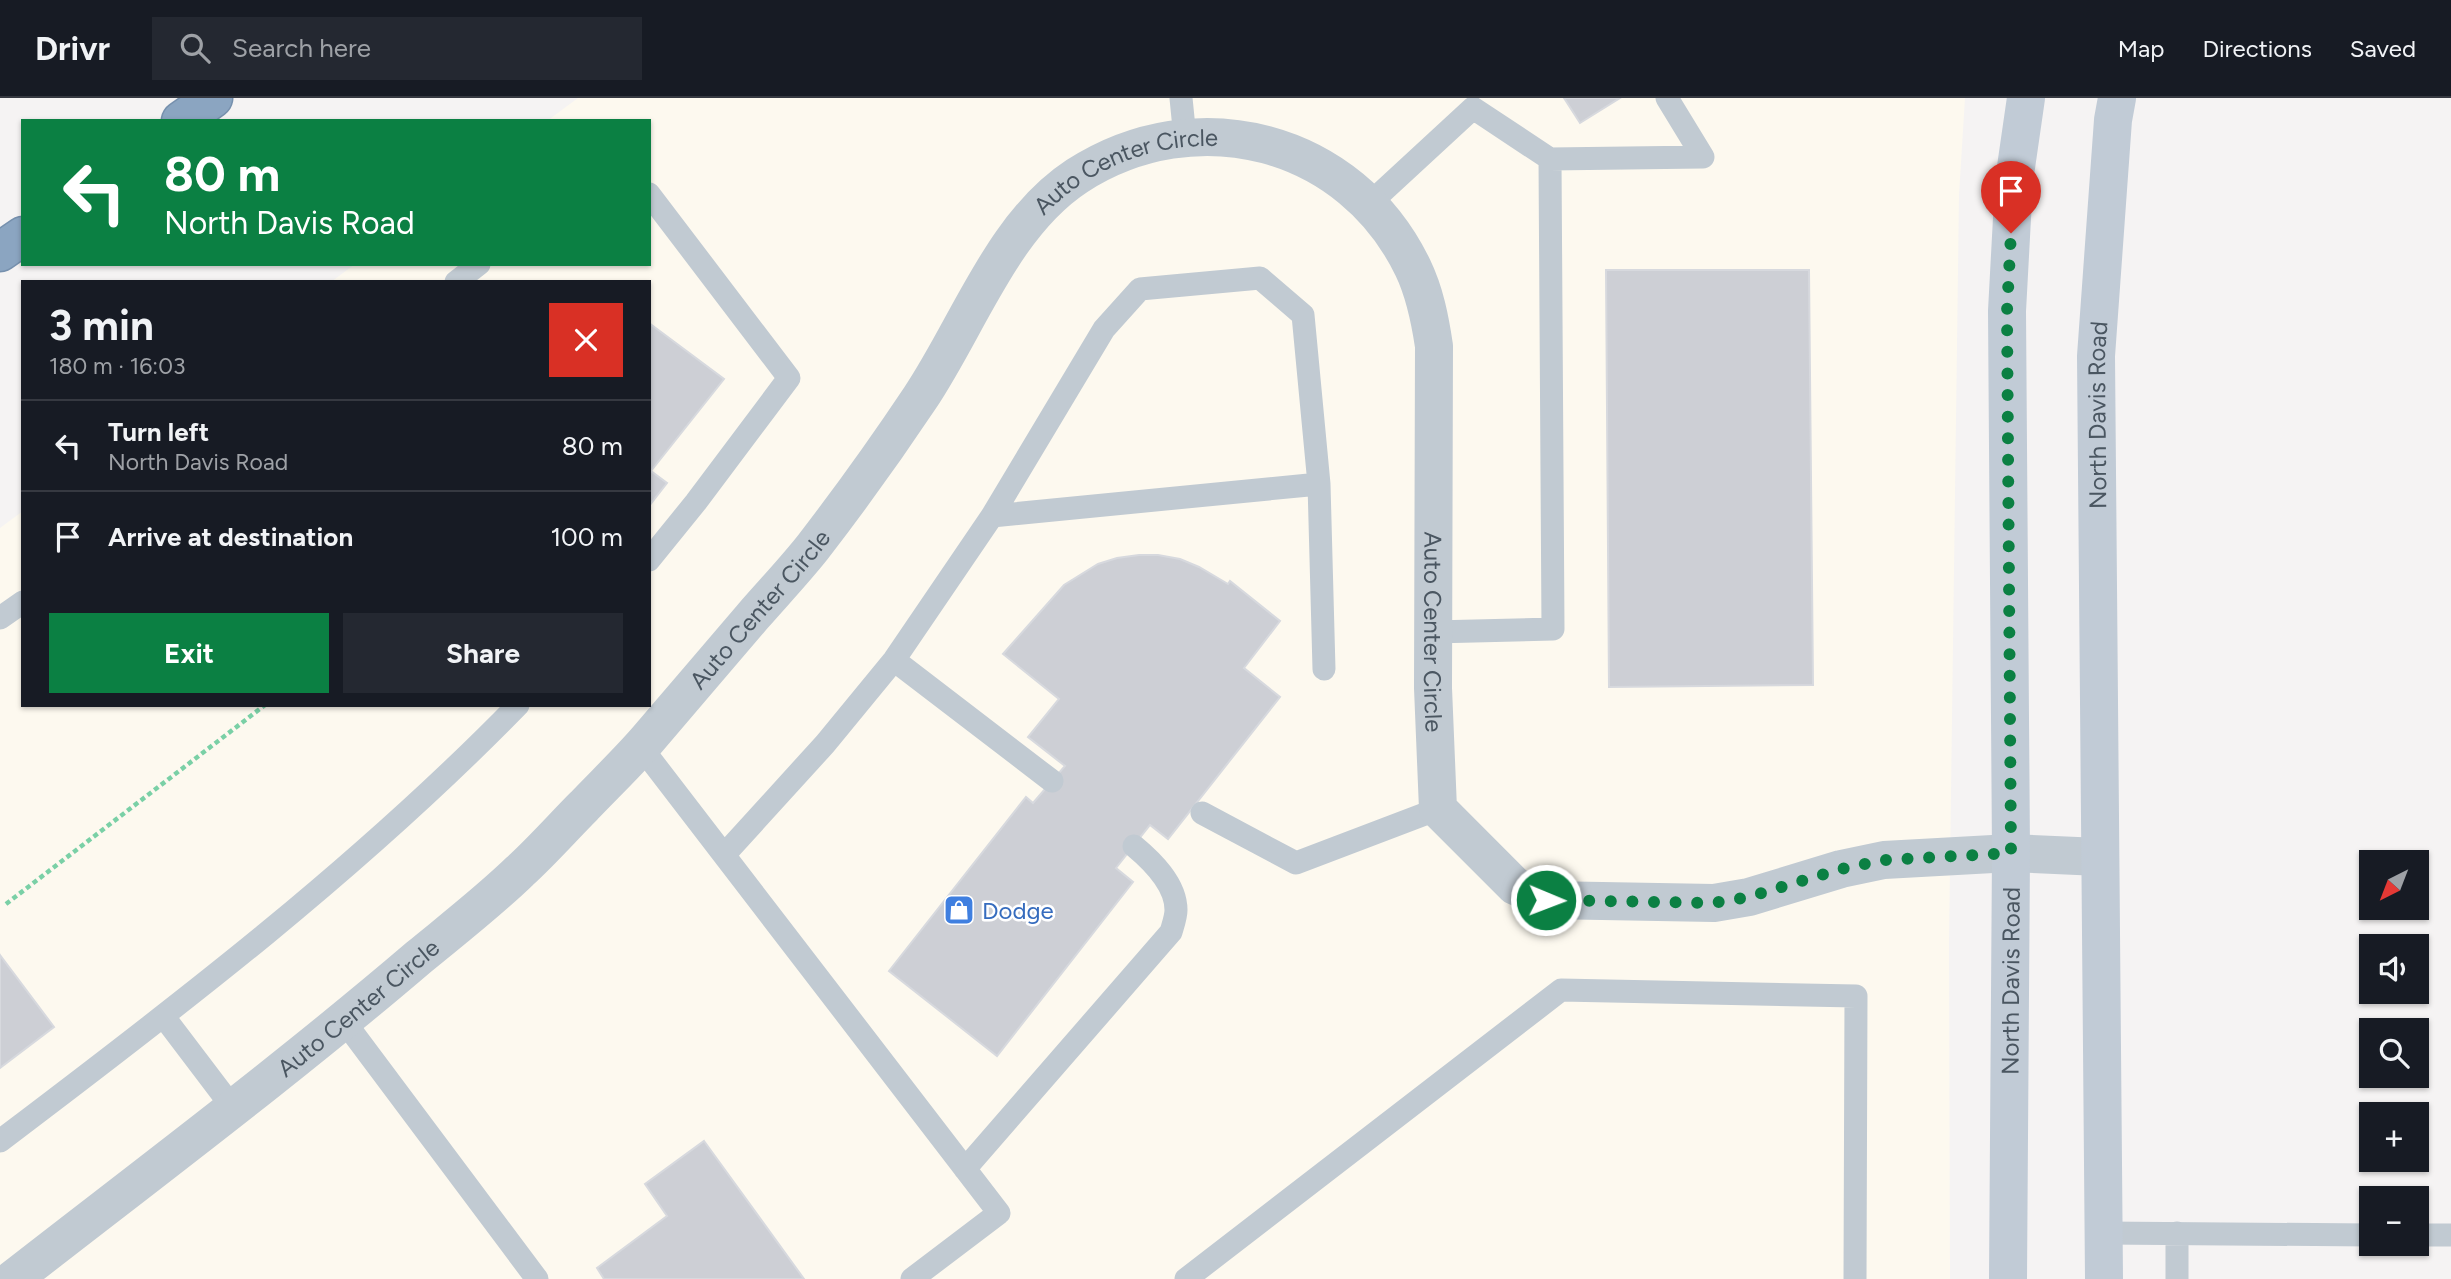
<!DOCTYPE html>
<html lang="en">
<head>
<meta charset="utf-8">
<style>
  body { margin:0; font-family:Figtree,sans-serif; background:#242831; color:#f1f3f6; height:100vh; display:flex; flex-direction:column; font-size:26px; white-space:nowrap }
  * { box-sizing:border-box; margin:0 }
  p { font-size:23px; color:#9ea1a6 }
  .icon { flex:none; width:38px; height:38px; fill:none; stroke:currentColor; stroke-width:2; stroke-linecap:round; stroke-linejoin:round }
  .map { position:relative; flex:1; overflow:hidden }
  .side { position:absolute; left:21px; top:182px; width:630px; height:427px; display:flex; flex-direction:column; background:#171b24; border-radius:0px; box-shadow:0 2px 5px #0004 }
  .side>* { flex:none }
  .hud { position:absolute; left:21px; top:21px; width:630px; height:147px; border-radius:0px; box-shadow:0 2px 5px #0004; background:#0b8043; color:#fff; overflow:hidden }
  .needle { width:46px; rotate:222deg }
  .buttons { position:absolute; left:2359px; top:752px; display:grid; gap:14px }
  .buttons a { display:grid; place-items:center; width:70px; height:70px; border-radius:0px; background:#171b24; box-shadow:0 2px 5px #0004; font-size:35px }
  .pin { position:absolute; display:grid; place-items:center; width:60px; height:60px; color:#fff; margin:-72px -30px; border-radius:50% 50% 50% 0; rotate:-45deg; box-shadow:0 0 7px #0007 }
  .pin .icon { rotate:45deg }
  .me { position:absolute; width:77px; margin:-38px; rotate:91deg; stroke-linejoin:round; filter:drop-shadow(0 0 5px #0008) }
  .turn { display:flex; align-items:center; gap:24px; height:147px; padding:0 28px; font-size:32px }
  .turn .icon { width:91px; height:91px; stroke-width:2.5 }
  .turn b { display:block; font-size:49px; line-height:60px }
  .round { display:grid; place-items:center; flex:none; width:74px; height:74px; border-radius:0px; background:#242831 }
  .overview { display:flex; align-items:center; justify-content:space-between; height:119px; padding:0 28px }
  h1 { font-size:42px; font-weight:700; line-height:52px }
  .cta { display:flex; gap:14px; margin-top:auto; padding:14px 28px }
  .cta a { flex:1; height:80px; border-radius:0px; background:#0b8043; color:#fff; font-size:28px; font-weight:700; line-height:80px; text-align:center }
  .cta a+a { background:#242831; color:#f1f3f6 }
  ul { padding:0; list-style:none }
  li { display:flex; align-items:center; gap:21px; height:91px; padding:0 28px; border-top:2px solid #363941 }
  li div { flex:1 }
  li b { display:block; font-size:26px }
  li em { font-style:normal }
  header { display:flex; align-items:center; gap:42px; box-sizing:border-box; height:98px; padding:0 35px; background:#171b24; border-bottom:2px solid #363941 }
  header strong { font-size:33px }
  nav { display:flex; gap:38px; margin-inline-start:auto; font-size:24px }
  .search { width:490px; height:63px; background:#242831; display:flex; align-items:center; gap:18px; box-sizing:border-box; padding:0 24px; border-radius:0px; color:#9ea1a6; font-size:26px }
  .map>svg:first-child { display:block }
</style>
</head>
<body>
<header>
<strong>Drivr</strong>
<div class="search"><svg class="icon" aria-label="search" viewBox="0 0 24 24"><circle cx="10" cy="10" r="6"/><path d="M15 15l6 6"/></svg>Search here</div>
<nav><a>Map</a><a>Directions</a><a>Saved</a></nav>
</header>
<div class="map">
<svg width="2451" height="1181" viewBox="0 0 2451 1181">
  <rect width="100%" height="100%" fill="#f5f3f3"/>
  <path fill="#fdf9ef" d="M578,0H1965L1959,97L1949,845L1950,1181H0V430L23,413V607H649V184H331L355,166H649V23H547Z"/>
  <path fill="#cdcfd5" stroke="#d7d9de" stroke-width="2" d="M1564,0H1620L1580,25Z
    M1606,172H1809L1813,587L1609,589Z
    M649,225L724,281L651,373L667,385L649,408Z
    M1139,457H1158L1180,461L1199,469L1228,486L1230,483L1280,523L1244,570L1280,599L1168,741L1150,727L1116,770L1133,784L997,958L889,873L1026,699L1033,705L1065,668L1028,639L1059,601L1003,556L1064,487L1098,466L1117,460Z
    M0,857L54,929L0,970Z
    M704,1043L804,1181H604L597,1170L667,1118L645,1086Z"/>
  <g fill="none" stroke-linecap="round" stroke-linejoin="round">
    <g stroke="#7690ad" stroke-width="41">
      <path id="highway" d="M181,23L213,0
        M0,154L23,138"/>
    </g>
    <path stroke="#7ad0a6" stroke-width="4.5" stroke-dasharray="5 3.5" stroke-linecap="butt" d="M6,806L265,607"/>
    <path stroke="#c1cad2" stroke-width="23" d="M1181,0L1185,40
      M649,96L789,280L696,404L649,462
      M1369,106L1473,10L1550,61
      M456,184L479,166
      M1319,386L992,418L1104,231L1140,191L1260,180L1303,217L1319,386L1324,571
      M0,520L23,504
      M1433,534L1553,531L1550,61L1703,59L1667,0
      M894,562L1052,683
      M641,649L999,1115L912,1181
      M1202,715L1296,765L1438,711
      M724,757L825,646L894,562L992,418
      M164,919L233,1010
      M344,923L537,1181
      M0,1043C180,907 360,769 518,607
      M965,1071L1171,834C1173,827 1176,819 1176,812C1176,786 1152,763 1134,748
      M2104,1135L2371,1137
      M2417,1137H2451
      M1186,1181L1561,892L1856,898L1855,1181
      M2177,1181V1135"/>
    <path stroke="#c1cad2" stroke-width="38" id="s1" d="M13,1181C149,1075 288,971 419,859C453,831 488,804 520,773C542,753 563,729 584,708C605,686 627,665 647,642C682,601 718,559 753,518C773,495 794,473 813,449C850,401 886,351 920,300C968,229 1002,127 1077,78C1196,1 1351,41 1413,170C1425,195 1430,221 1434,248L1433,590L1438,711L1515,788L1546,802L1714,805L1749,799L1841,771L1884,762L2011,755L2100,759"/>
    <g stroke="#c1cbd6" stroke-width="38">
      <path id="s2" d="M2008,1181L2011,755L2007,213L2014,83L2026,0"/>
      <path id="s3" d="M2104,1181L2096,258L2113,22L2117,0"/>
    </g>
    <use href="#highway" stroke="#8ba5c1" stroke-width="38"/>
  </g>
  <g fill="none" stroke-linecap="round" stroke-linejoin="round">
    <path stroke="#0b8043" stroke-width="12" stroke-dasharray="0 21.6" d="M1546,802L1713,805L1749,799L1841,771L1884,762L2011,755L2007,213L2011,135"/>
  </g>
  <defs>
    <g id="shop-square" transform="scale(1.575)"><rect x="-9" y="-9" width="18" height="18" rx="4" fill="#3f7fe0" stroke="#fff"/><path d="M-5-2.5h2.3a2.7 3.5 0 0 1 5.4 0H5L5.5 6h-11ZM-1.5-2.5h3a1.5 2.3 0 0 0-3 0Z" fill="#fff"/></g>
  </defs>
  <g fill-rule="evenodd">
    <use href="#shop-square" x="959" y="812"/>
  </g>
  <g text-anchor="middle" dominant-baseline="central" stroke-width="5" stroke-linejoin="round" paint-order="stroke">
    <g font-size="24" fill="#4a5661" stroke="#fff">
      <text stroke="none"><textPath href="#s1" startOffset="1594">Auto Center Circle</textPath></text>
      <text stroke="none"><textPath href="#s3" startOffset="864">North Davis Road</textPath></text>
      <text stroke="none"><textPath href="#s1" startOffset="1006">Auto Center Circle</textPath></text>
      <text stroke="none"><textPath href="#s1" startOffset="2308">Auto Center Circle</textPath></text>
      <text stroke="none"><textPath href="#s2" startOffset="298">North Davis Road</textPath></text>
      <text stroke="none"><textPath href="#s1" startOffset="439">Auto Center Circle</textPath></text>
    </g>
    <g font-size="24" fill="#366cbe" stroke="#fff" text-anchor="start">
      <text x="982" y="812">Dodge</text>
    </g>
  </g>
</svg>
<div class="buttons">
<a><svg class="needle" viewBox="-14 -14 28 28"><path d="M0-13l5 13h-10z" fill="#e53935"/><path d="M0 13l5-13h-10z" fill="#9ea1a6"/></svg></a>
<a><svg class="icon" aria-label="sound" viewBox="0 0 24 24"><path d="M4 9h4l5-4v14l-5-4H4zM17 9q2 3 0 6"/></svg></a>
<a><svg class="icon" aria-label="search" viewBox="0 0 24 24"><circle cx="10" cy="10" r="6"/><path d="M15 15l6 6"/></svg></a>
<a>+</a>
<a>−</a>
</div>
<div class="pin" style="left:2011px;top:135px;background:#d93025"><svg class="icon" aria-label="arrive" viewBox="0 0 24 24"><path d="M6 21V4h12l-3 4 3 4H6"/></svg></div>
<svg class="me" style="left:1546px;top:802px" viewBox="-20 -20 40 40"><circle r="17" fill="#0b8043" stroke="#fff" stroke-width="3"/><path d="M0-11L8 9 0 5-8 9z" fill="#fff"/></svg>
<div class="hud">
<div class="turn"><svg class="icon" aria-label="left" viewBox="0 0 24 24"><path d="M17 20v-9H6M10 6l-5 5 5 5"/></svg><div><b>80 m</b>North Davis Road</div></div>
</div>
<section class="side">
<div class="overview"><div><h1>3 min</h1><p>180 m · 16:03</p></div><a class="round" style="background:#d93025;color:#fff"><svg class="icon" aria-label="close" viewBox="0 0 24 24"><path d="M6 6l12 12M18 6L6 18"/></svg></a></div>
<ul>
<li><svg class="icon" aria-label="left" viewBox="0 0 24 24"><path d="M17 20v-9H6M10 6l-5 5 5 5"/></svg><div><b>Turn left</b><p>North Davis Road</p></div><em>80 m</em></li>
<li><svg class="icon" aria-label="arrive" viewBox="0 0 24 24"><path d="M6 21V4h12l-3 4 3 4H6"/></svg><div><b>Arrive at destination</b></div><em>100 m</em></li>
</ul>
<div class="cta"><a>Exit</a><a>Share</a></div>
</section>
</div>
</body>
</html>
